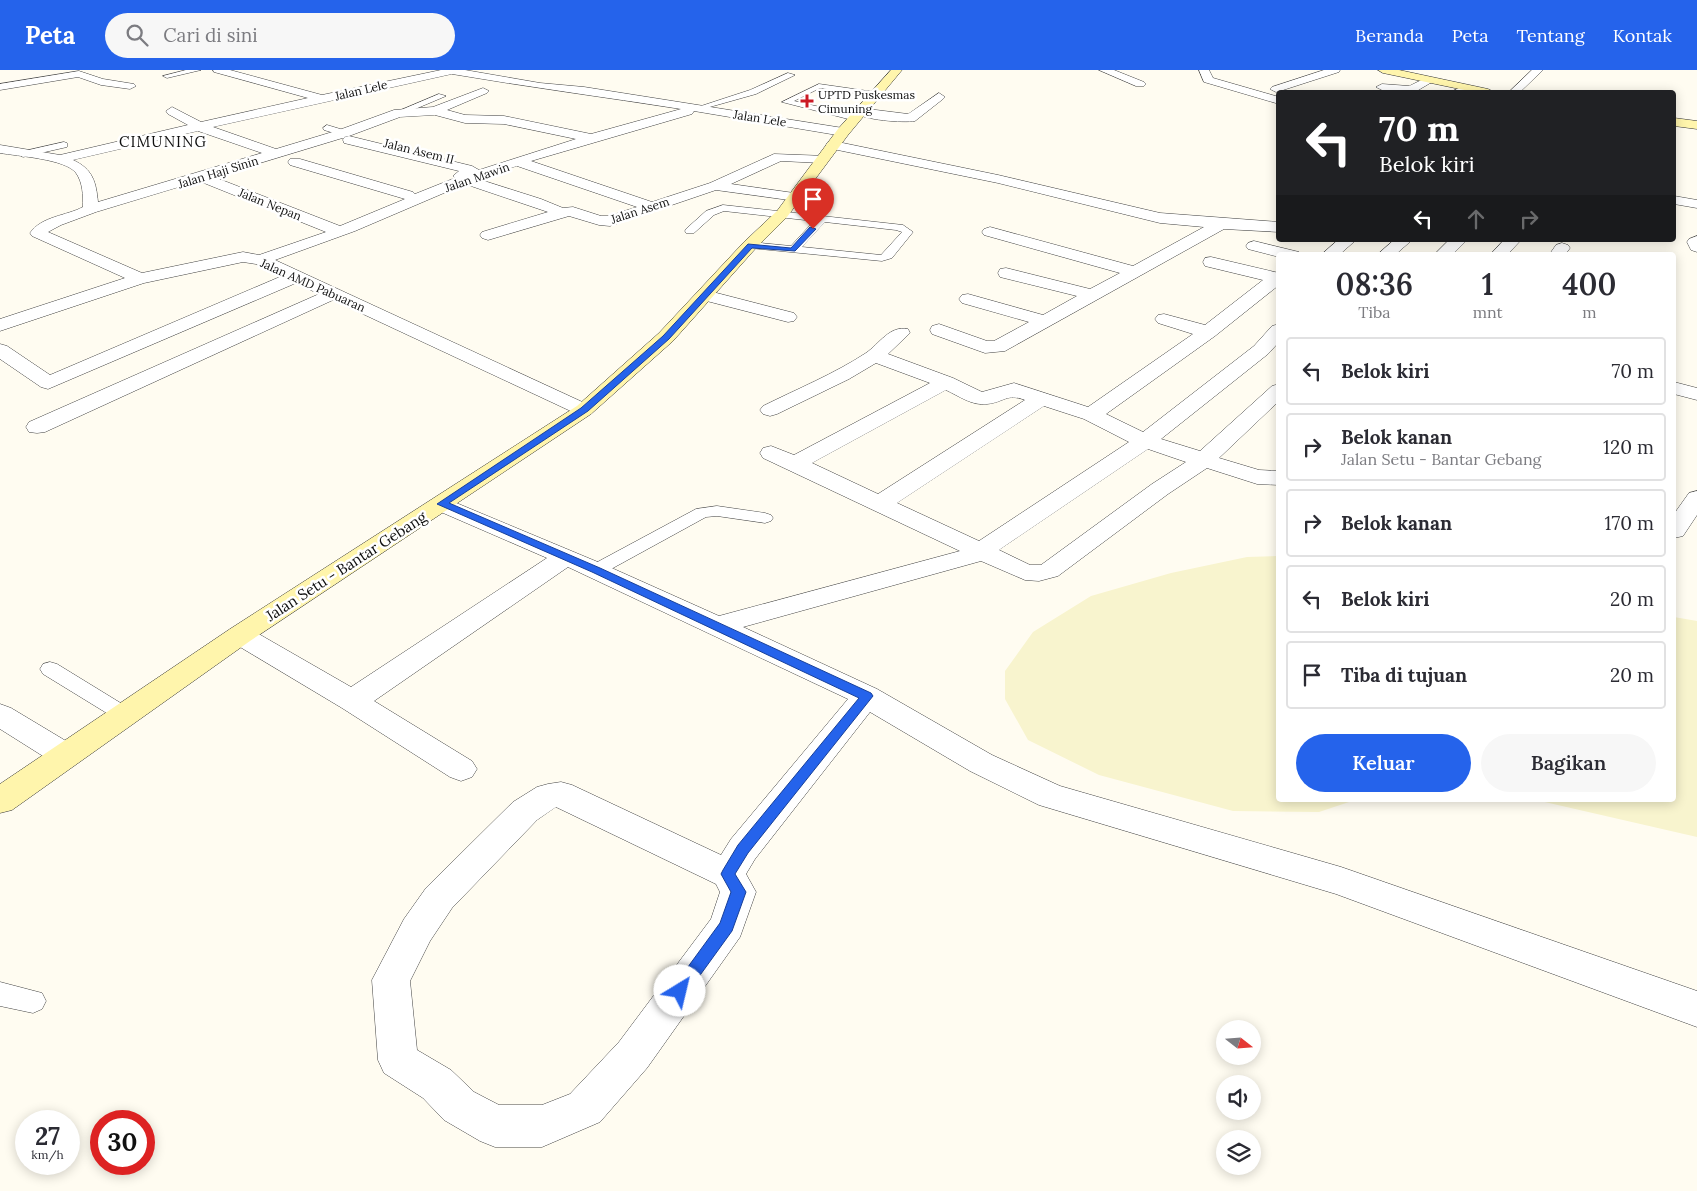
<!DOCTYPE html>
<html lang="id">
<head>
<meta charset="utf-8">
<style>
  body { margin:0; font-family:Lora,serif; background:#f7f7f7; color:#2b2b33; height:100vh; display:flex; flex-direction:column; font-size:19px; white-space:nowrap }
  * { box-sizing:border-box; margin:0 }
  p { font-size:16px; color:#7c7c81 }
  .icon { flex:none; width:28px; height:28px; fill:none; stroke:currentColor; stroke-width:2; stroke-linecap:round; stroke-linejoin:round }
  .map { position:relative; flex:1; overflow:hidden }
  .details { position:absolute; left:1276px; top:182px; width:400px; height:550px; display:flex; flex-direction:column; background:#fff; border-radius:5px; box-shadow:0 2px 12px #0003 }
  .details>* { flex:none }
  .hud { position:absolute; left:1276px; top:20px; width:400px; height:152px; border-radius:5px; box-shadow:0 2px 12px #0003; background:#202124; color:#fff; overflow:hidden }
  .needle { width:32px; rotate:107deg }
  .buttons { position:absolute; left:1216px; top:950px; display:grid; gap:10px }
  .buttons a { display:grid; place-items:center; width:45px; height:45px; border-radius:50%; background:#fff; box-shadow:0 2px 12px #0003; font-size:25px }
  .speed { position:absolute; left:15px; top:1040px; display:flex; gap:10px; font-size:25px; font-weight:700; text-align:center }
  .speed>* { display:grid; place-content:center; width:65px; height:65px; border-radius:50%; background:#fff; box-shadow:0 2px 12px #0003; line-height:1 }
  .speed small { font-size:12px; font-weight:400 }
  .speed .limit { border:8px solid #d22; background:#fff; color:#111 }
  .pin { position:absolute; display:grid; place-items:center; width:42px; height:42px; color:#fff; margin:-51px -21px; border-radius:50% 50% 50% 0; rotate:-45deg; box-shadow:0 0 5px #0007 }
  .pin .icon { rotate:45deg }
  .me { position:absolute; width:55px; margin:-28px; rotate:36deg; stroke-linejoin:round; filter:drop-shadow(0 0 4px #0008) }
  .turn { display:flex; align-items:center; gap:18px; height:105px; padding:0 20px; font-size:22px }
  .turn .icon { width:65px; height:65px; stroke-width:2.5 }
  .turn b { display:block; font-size:35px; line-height:42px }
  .lanes { display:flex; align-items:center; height:48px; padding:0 20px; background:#0003; justify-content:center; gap:25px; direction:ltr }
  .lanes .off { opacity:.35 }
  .eta { display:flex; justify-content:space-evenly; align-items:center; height:85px; text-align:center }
  .eta b { font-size:30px; font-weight:600; line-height:35px }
  .button { display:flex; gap:10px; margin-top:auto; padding:10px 20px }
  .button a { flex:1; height:58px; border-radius:30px; background:#2563eb; color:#fff; font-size:20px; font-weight:600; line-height:58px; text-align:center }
  .button a+a { background:#f7f7f7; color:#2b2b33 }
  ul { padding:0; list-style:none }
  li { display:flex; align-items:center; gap:15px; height:68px; margin:0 10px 8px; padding:0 10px; border:2px solid #e1e1e2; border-radius:5px }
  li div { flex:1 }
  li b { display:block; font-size:19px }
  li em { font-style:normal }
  header { display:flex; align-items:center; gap:30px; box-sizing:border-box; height:70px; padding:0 25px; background:#2563eb; color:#fff }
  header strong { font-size:24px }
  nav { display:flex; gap:28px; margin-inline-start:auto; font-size:18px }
  .search { width:350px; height:45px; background:#f7f7f7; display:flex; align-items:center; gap:12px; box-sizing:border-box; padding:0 18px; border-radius:28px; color:#7c7c81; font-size:19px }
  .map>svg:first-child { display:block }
</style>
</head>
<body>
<header>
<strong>Peta</strong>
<div class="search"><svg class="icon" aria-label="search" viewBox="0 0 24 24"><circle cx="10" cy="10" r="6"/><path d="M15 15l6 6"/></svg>Cari di sini</div>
<nav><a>Beranda</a><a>Peta</a><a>Tentang</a><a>Kontak</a></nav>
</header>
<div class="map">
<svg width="1697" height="1121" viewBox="0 0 1697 1121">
  <rect width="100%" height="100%" fill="#fffcf1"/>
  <path fill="#f8f4ce" d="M1279,486V730H1355L1319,742L1233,741L1099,705L1028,670L1005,629V601L1033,562L1091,526L1171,503L1247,487Z
    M1674,547L1697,551V767L1536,730H1674Z"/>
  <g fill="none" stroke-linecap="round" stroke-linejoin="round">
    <g stroke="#424242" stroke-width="1">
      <path id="lane" d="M186,0H201L167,8L163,6Z
        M788,3L795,5L756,24L699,40L695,38L750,20Z
        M819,14L875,22L879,24L875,26L820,18L794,31L859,46L860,48L856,51L782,32Z
        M439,24L446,26L401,45L394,43Z
        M327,55L347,61L348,63L344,66L324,60L323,58Z
        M64,72L67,73V77L23,87L18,84L20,82Z
        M723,135L903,155L913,162L892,188L882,191L750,178L745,175L750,172L791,176L814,151L724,141L714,145L694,163H686L685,161L686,159L706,141ZM825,152L896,160L902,162L881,185L802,177Z
        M717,436L765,443L771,445L773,448L771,451L765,453L717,446L706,447L602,504L596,505L590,504L587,500L590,496L696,439Z
        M50,592L57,594L132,640L135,645L132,650L125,652L118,650L43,604L40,599L43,594Z
        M0,912L42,923L46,931L42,939L33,943L0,936Z"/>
    </g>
    <g stroke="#424242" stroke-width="1">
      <path id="street" d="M213,0H230L322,25L441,0H465L540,13L584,17L843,58L849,62L843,66L694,41L692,44L531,91L652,132L710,113L774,84L827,86L829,89L827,92L822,93L781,91L731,114L801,124L803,127L801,130L796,131L716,120L610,156L599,155L569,146L488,170L482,168L480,165L482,162L548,142L465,114L355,161L275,190L591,336L594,340L591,344L584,346L577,344L333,230L45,362L37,363L29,362L26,357L29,352L319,224L296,213L48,319L41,317L0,289V274L7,276L50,305L282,206L256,194L243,192L144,213L0,261V249L125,208L32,166L30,163C42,146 66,146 83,137C83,125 83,113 76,103C66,89 17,86 0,83V75L60,85L188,55L168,44L166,41L172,37L201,52L308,28L214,2ZM452,4C528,17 604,27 681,39L591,64L504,46L465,45L447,40L487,23L489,21L483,18L433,37L394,40L339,60L276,79L213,57ZM435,45L465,53L504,54L576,69L479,100L472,96L349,66L344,67L343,70L344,73L459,101L453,106L455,108L415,124L413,122L300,89H290L288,92L290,95L405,129L340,156L214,107L349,66L400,47ZM198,61L262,83L98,132C96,112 93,99 73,90ZM517,96L637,137L609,146H601L573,137L563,138L541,129L478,109ZM199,111L326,162L259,185L243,182L142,203L48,162L61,155L96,142Z
        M1099,0H1114L1144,12L1146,14L1144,16H1136Z
        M1199,0H1209L1213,8L1279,27V34L1204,12Z
        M1324,0H1340L1339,2L1280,21L1276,22L1270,19L1272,17Z
        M1532,0H1543L1520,22H1509Z
        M79,1L103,9L134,14L136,16L130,19L101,15L78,7L0,20V14Z
        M1428,7L1434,10L1432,12L1415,22L1382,20L1376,17L1382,14L1409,16Z
        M1465,15L1469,16L1471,18C1466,24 1458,23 1451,22Z
        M939,23L945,27L943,29L915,51C904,53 862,50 854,42L860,38L908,44Z
        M833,71L998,105L1160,143L1279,152V162L1224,159L1005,281L985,283L932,264L930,260L932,256L939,254L987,271H994L1029,252L962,233L959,229L962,225L968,224L1043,245L1077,226L1000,207L998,203L1000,199L1006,198L1090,219L1120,203L984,165L982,162L984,159L990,157L1133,196L1204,157L1160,153L998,113L828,78L826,75L828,72Z
        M1674,126L1697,130V138L1674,134Z
        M1697,166V182L1691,180L1687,172L1689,169Z
        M1338,170H1356L1339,185H1321Z
        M1394,170H1412L1395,185H1377Z
        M1449,170H1467L1452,185H1434Z
        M1504,170H1521L1507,185H1490Z
        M1254,171L1299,182L1301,185H1279V187L1248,179L1246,176L1248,173Z
        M1562,173L1568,175L1570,178L1565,185H1549L1556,175Z
        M1211,187L1279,203V215L1215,266L1106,344L1143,362L1254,276L1272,256L1279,254V272L1268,284L1161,369L1200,381L1272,316L1279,314V331L1219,388L1259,400L1279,401V415L1257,414L1207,398L1168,424L1058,506L1039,511L1025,510L981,491L743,557L877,619L992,685L1060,716L1341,797L1697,921V957L1336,824L1039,735L970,701L870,642L755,789L746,804L756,822L740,867L647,998L600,1052L542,1077H495L480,1071L444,1050L423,1028L384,1003L378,990L372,910L404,849L426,818L513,732L537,717L548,714L561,712L572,715L721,785L731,769L848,629L568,497L374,631L472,691L477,699L472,707L461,711L450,707L342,638L230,571L226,565L230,559L240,556L250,559L351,617L547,488L434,439L430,434L434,429L442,427L605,495L719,546L960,481L763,388L760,383L763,378L771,376L794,385L930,313L876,293L849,309L777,344L770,346L763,344L760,340L763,336C797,319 834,304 866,283C879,274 890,255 908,259L910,263L888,284L953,308L982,322L1014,313L1088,337L1193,264L1158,253L1155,249L1158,245L1164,244L1205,255L1263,210L1205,196L1203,192L1205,188ZM946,320C959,326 972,336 987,334C1005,332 1006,323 1025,330L878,424L812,393ZM1044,336L1084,349L1129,372L979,471L897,433ZM1148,379L1186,392L1152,414L1041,495H1030L999,480ZM556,737L716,814L720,822L711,849L619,972L570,1024L542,1035H499L474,1022L451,1000L417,980L410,911L430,871L452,838L537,750Z
        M705,220L794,243L797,247L794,251L788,252L699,229L696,225L699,221Z
        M1674,312L1697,318V330L1674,324Z
        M1697,421V445L1683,466L1674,468V444L1689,423Z
        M0,634L11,638L76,677L81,685L76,693L65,696L54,693L0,659Z"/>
    </g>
    <g stroke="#313131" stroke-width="1">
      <path id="secondary" d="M891,0H902L848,65L787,147L756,178L673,271L591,344L250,571L12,740L0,743V714L230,559L577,336L659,263L744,172L777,141L838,59Z
        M1378,0H1399L1488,19L1494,22H1474L1383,3Z
        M1674,48L1697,51V59L1674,56Z"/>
    </g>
    <use href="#lane" fill="#fff" fill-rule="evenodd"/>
    <use href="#street" fill="#fff" fill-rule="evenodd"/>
    <use href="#secondary" fill="#fff5ac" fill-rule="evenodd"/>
  </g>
  <path fill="#2563eb" stroke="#184099" d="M810,157L816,159L795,181L752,178L669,269L588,341L449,433L600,498L871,623L873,626L748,783L735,804L746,822L732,861L685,926L680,928L674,926L672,921L674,916L720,853L731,822L721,804L723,800L738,775L859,628L592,502L437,434L581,338L663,266L748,174L791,178Z"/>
  <path fill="#cb1a25" stroke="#fff" stroke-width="2" d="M804.5 23.5h5v5h5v5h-5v5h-5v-5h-5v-5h5z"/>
  <g text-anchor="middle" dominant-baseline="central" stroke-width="5" stroke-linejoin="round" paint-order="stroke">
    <g font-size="12" fill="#0f0f0f" stroke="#fff">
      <text transform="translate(361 20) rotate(-13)">Jalan Lele</text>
      <text transform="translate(760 48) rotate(9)">Jalan Lele</text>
      <text transform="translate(419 81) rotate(14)">Jalan Asem II</text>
      <text transform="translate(218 102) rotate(-17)">Jalan Haji Sinin</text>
      <text transform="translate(477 107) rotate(-19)">Jalan Mawin</text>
      <text transform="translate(270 134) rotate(22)">Jalan Nepan</text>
      <text transform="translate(640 140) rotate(-18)">Jalan Asem</text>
      <text transform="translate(313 215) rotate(24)">Jalan AMD Pabuaran</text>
    </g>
    <g font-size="12" fill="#0f0f0f" stroke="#fff" text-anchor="start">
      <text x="818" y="24">UPTD Puskesmas<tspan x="818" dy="14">Cimuning</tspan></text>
    </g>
    <g font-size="15" letter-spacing="1" fill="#0f0f0f" stroke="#fff">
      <text x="163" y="71">CIMUNING</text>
    </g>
    <g font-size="15" fill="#0f0f0f" stroke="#fff">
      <text transform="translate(346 496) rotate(-33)">Jalan Setu - Bantar Gebang</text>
    </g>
  </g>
</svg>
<div class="buttons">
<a><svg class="needle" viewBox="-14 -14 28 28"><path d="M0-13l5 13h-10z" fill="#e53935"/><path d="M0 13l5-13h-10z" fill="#7c7c81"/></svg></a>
<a><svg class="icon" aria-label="sound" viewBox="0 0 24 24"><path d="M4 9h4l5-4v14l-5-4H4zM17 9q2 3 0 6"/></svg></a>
<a><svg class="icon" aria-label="layers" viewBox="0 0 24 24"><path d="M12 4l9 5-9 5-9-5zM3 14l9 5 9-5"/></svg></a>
</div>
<div class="speed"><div>27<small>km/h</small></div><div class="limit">30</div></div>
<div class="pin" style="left:813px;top:159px;background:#d93025"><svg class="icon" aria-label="arrive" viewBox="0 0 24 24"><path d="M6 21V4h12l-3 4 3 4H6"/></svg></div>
<svg class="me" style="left:680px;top:921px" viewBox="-20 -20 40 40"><circle r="19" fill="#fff"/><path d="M0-13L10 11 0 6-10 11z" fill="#2563eb"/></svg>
<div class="hud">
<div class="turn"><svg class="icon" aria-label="left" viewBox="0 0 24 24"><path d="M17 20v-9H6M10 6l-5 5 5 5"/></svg><div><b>70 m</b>Belok kiri</div></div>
<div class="lanes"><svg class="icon" aria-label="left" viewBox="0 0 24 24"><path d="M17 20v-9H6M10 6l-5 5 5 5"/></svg><svg class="icon off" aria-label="ahead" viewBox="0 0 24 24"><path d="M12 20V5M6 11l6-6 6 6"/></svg><svg class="icon off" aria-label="right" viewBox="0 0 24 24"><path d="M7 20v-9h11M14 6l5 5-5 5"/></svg></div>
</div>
<section class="details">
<div class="eta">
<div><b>08:36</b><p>Tiba</p></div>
<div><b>1</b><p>mnt</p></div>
<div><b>400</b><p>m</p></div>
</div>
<ul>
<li><svg class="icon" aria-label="left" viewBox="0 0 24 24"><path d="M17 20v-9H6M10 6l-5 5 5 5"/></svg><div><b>Belok kiri</b></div><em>70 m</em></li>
<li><svg class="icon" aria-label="right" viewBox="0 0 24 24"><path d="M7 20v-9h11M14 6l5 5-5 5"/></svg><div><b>Belok kanan</b><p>Jalan Setu - Bantar Gebang</p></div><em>120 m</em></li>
<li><svg class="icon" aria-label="right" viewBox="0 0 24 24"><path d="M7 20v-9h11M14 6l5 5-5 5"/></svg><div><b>Belok kanan</b></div><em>170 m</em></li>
<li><svg class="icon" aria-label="left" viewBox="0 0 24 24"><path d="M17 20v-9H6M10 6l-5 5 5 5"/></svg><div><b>Belok kiri</b></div><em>20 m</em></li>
<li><svg class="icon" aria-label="arrive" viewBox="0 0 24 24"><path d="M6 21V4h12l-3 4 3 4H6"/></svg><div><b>Tiba di tujuan</b></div><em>20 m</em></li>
</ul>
<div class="button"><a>Keluar</a><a>Bagikan</a></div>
</section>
</div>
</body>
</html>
